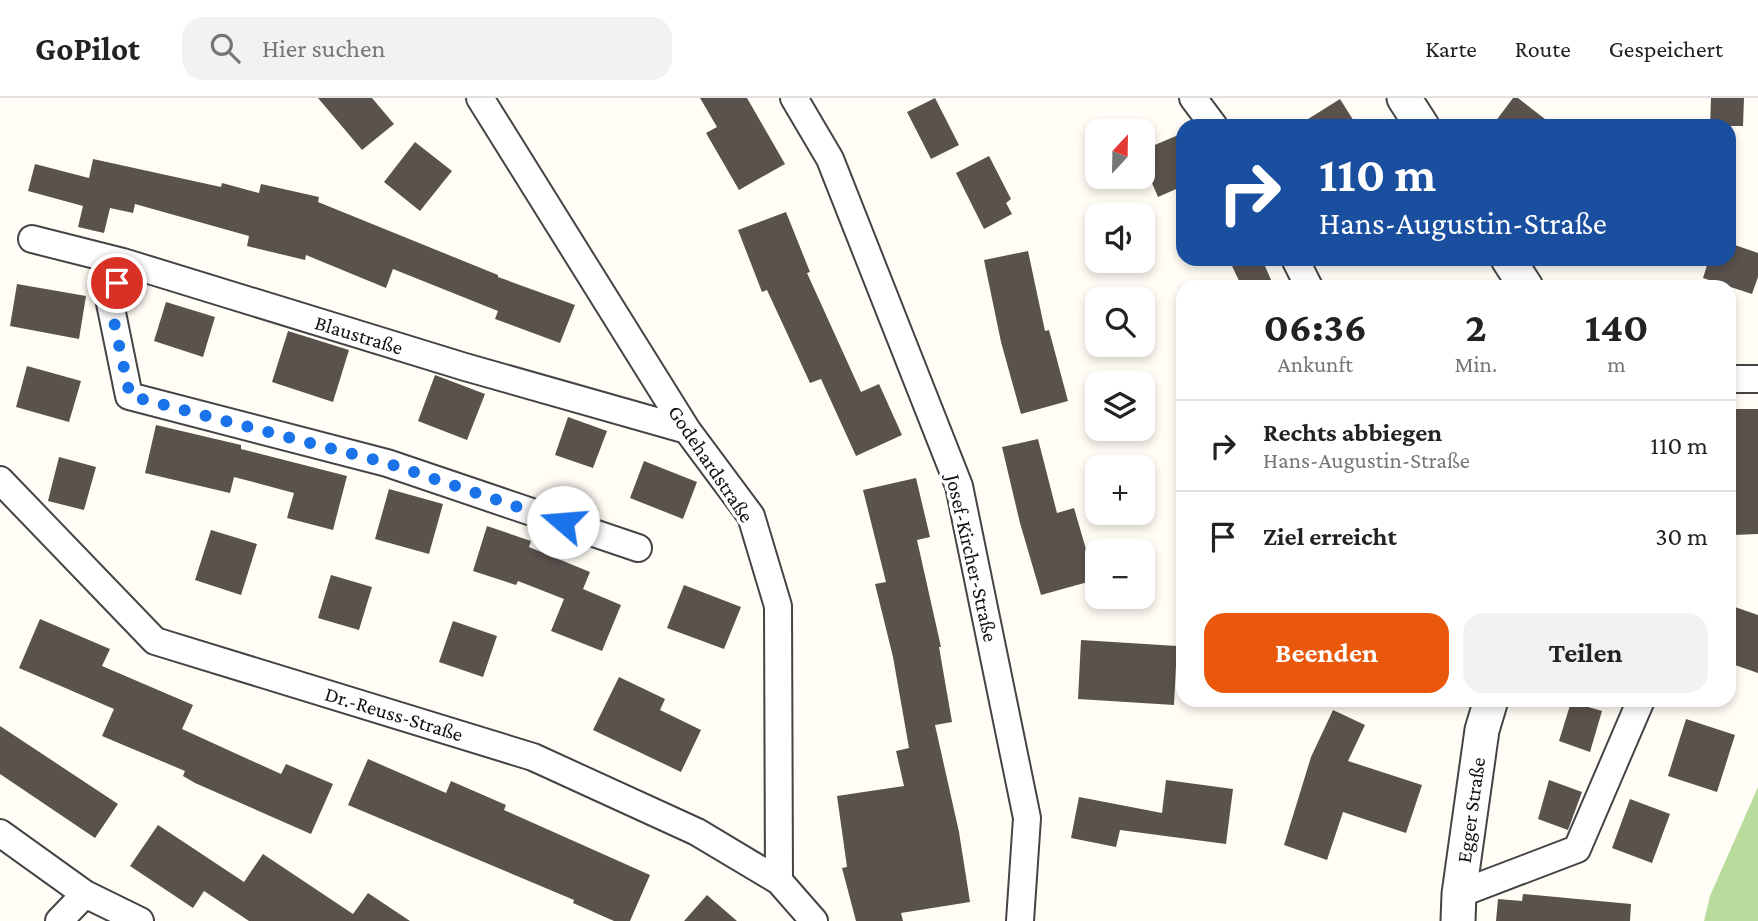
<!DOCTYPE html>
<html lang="de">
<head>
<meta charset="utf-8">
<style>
  body { margin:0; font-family:"Crimson Pro",serif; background:#f2f2f2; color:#222; height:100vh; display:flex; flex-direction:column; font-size:26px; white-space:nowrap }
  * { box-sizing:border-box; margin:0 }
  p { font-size:23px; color:#767676 }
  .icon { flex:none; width:38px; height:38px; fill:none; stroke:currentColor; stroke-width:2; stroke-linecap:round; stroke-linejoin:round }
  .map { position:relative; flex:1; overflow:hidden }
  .panel { position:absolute; left:1176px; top:182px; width:560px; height:427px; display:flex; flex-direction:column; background:#fff; border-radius:21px; box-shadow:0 4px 10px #0003 }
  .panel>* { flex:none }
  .top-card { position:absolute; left:1176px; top:21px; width:560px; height:147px; border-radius:21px; box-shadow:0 4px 10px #0003; background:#1a4fa0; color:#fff; overflow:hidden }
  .needle { width:46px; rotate:22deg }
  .controls { position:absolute; left:1085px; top:21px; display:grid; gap:14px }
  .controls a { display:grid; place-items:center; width:70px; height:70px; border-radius:14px; background:#fff; box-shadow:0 4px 10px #0003; font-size:35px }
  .pin { position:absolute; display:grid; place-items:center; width:60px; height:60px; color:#fff; margin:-30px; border:4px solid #fff; border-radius:50%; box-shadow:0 2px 7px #0007 }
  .me { position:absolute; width:77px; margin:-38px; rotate:288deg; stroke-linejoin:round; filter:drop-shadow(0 0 5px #0008) }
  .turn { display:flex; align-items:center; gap:24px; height:147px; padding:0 28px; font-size:32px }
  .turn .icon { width:91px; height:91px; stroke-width:2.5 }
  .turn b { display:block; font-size:49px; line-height:60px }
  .eta { display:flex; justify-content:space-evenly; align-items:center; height:119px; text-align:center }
  .eta b { font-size:42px; font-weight:700; line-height:49px }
  .action { display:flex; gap:14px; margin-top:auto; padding:14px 28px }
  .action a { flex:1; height:80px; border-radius:21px; background:#ea580c; color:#fff; font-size:28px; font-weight:700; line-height:80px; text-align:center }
  .action a+a { background:#f2f2f2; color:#222 }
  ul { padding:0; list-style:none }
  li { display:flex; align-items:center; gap:21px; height:91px; padding:0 28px; border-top:2px solid #e0e0e0 }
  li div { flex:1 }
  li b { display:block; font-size:26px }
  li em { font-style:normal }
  header { display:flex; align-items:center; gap:42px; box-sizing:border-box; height:98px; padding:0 35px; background:#fff; border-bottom:2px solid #e0e0e0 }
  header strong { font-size:33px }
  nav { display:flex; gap:38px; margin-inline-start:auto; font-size:24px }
  .search { width:490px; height:63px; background:#f2f2f2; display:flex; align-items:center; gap:18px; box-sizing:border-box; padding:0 24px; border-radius:21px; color:#767676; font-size:26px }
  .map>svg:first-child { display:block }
</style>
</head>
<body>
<header>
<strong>GoPilot</strong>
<div class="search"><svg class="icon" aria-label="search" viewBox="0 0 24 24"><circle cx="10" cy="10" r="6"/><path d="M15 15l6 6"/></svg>Hier suchen</div>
<nav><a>Karte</a><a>Route</a><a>Gespeichert</a></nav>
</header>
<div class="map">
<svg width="1758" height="823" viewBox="0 0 1758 823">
  <rect width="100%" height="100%" fill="#fffdf5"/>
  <path fill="#b9dc9c" d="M1758,689V823H1704L1710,798Z"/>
  <path fill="#5a524d" d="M318,0H372L394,26L362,52Z
    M700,0H747L785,66L739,92L706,35L717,29Z
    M935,0L959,47L931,61L907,14Z
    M1513,0H1518L1554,28H1492Z
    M1711,0H1744L1743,28H1710Z
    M1340,1L1357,28H1297Z
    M1183,35V88L1158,99L1143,64V52Z
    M415,44L452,73L420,113L384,84Z
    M989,58L1011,101L1006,105L1012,116L984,131L956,75Z
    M93,61L221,89L222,85L259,95L261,86L319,99L318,104L498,177V179L575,207L560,245L495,221L498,213L393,171L386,190L306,157L305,162L247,148L249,138L135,106L133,115L110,110L104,135L78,129L83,108L28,93L35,66L89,80Z
    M786,114L810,174L807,175L861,294L879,286L902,337L856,358L821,281L810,285L767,192L762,194L738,132Z
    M1729,145L1758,155V179L1752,196L1703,180L1709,161H1729Z
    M1028,153L1045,233L1049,232L1068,303L1021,316L1001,244L984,162Z
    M1247,161H1262L1274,189H1242L1232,168Z
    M17,186L86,198L79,241L10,228Z
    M166,204L215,219L203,259L154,243Z
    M288,233L349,252L333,304L272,284Z
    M27,268L81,283L69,324L16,309Z
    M435,277L485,296L467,342L418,323Z
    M1729,311H1758V436L1733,437V424H1729Z
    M568,319L607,333L593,370L555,357Z
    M156,327L241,347V351L347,378L333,432L287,420L294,395L234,379L230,395L145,375Z
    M1038,341L1057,415L1074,410L1095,482L1041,497L1020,425L1002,349Z
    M59,359L96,369L84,412L48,403Z
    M644,363L697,384L683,421L630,400Z
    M916,380L930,439L917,442L941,549H939L952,624L935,627L959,734L970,804L901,815L903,823H856L842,770L847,769L837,698L904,688L896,653L909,650L893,559L875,486L886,484L863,392Z
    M389,391L443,406L429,456L375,441Z
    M487,428L531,443L529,449L590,474L583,491L621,507L602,553L551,533L564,501L518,483L516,487L473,473Z
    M211,432L257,446L241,497L195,482Z
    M331,477L372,489L359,532L318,520Z
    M684,487L741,509L724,551L667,530Z
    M1729,507L1758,517V575L1729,565Z
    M40,521L110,551L102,568L193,607L182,631L281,676L286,666L333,686L311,736L195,685L183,678L185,673L102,638L114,611L19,570Z
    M453,523L497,538L483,579L439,564Z
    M1081,542L1177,548L1174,607L1078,601Z
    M619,579L665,601L660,612L701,632L681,674L593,632Z
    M1571,604L1602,613L1590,654L1559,643Z
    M1333,612L1365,627L1348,663L1422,687L1406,735L1343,714L1327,762L1284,747L1311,659Z
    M1686,621L1735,637L1717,694L1668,678Z
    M0,628L118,706L95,740L0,676Z
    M368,661L446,695L451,683L506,707L504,712L650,777L630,823H614L573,805L574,802L348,707Z
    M1166,682L1233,691L1226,746L1120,732L1116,749L1071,740L1079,699L1162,715Z
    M1549,682L1582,694L1568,732L1538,721Z
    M1630,701L1670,716L1652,765L1612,750Z
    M158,727L244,784L263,756L353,816L368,795L410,823H249L204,793L193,810L130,768Z
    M1523,796L1631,806L1630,823H1496L1498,801L1522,803Z
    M707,797L737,823H684Z"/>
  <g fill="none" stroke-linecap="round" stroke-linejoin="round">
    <g stroke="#444" stroke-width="30">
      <path id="minor" d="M480,0L687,332L751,418L778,508L779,783
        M794,0L830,61L959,388L1027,720L1020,823
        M1193,0L1214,28
        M32,141L123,164L465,269L687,332
        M1295,161L1309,189
        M123,164L110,205L129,298L387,365L638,450
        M1729,281H1758
        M0,382L155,543L533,659L697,734L779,783L814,823
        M0,735L85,796L140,823
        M1459,796L1577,751L1641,602
        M59,823L85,796"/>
    </g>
    <g stroke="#444" stroke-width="37">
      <path id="tertiary" d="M1404,0L1422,28
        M1508,161L1526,189
        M1458,823L1459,796L1482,632L1491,602"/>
    </g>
    <use href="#minor" stroke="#fff" stroke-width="26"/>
    <use href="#tertiary" stroke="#fff" stroke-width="33"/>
  </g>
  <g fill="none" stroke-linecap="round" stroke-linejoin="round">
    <path stroke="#1a73e8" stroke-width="12" stroke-dasharray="0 21.6" d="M117,185L110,205L130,298L387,365L563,424"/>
  </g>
  <g text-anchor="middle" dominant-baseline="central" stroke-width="7" stroke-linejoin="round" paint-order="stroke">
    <g font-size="21" fill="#111" stroke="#fff">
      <text transform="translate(359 237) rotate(17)">Blaustraße</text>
      <text transform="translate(711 366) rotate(56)">Godehardstraße</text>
      <text transform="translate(972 460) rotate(77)">Josef-Kircher-Straße</text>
      <text transform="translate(394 616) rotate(17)">Dr.-Reuss-Straße</text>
      <text transform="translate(1471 712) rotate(-82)">Egger Straße</text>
    </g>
  </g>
</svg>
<div class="controls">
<a><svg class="needle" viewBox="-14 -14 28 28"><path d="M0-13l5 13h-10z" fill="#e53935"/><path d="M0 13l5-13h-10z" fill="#767676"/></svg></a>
<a><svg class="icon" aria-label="sound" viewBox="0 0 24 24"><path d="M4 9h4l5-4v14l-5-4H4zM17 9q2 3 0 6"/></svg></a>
<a><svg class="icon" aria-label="search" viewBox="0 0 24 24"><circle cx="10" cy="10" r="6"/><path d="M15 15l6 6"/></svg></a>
<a><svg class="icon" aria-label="layers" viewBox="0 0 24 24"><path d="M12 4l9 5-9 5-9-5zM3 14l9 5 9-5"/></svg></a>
<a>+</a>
<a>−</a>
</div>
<div class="pin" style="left:117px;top:185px;background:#d93025"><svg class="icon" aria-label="arrive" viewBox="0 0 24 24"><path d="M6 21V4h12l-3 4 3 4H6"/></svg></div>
<svg class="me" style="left:563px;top:424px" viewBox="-20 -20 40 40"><circle r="19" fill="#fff"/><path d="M0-13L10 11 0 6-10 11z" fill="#1a73e8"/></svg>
<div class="top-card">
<div class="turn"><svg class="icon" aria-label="right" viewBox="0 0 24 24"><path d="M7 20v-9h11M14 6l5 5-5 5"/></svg><div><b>110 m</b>Hans-Augustin-Straße</div></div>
</div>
<section class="panel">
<div class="eta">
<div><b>06:36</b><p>Ankunft</p></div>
<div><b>2</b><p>Min.</p></div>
<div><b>140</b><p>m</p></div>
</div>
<ul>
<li><svg class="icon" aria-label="right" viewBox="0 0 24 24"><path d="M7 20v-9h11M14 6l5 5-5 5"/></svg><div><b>Rechts abbiegen</b><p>Hans-Augustin-Straße</p></div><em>110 m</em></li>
<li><svg class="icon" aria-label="arrive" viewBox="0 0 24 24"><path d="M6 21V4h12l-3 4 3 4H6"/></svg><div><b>Ziel erreicht</b></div><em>30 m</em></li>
</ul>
<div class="action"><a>Beenden</a><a>Teilen</a></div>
</section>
</div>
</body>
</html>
